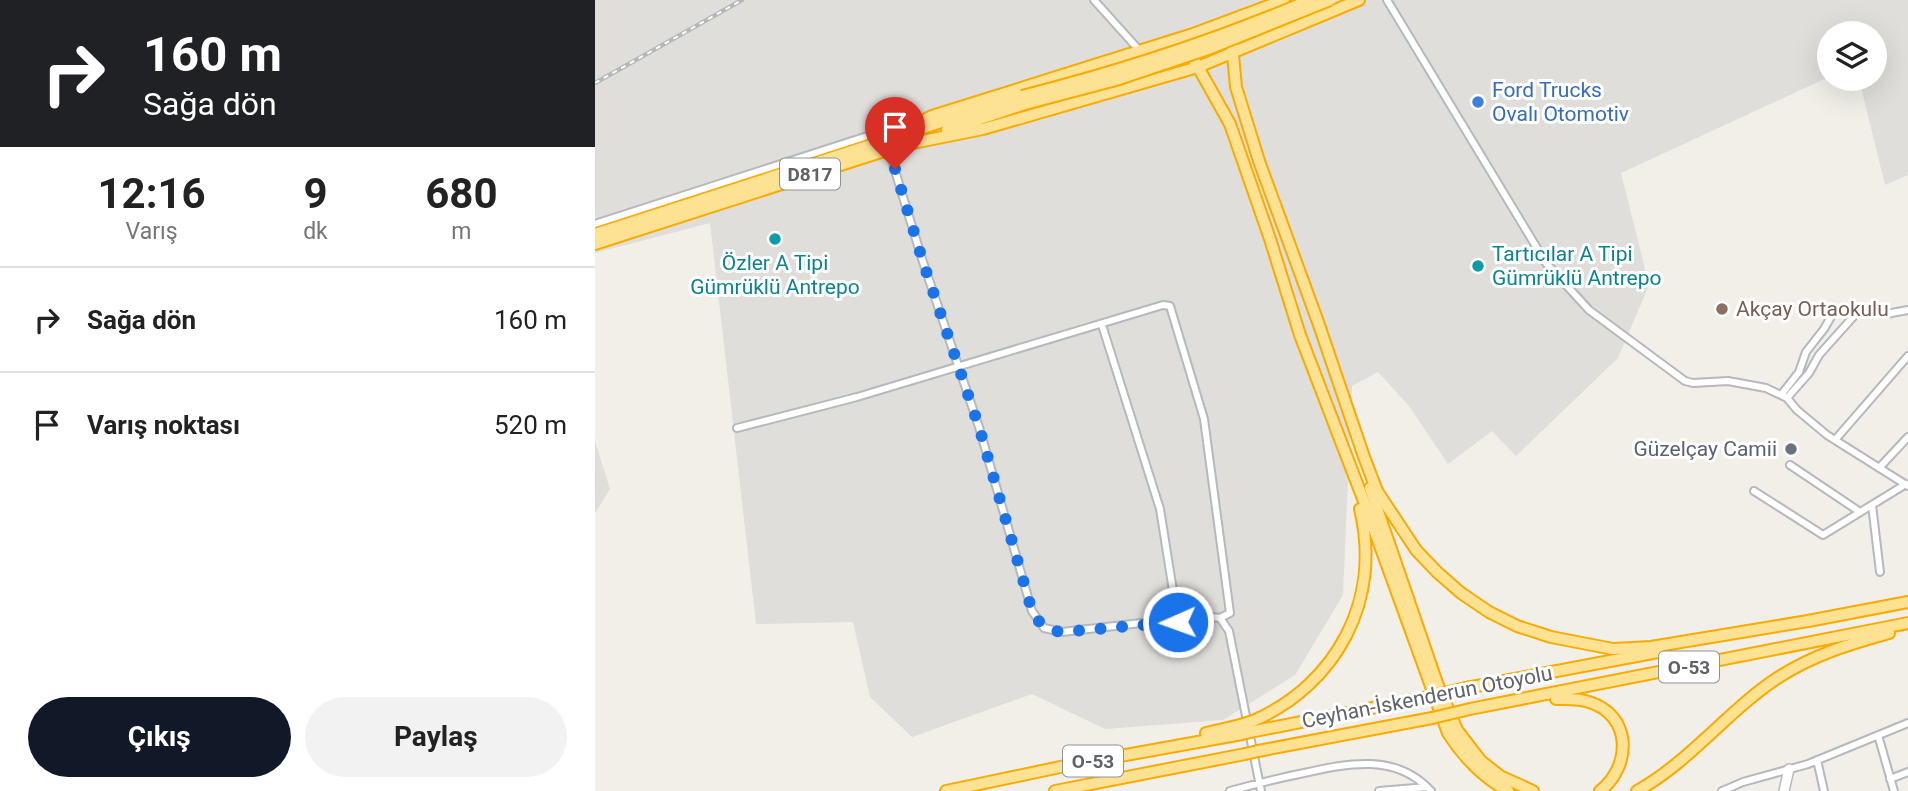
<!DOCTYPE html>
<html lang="tr">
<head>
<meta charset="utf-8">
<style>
  body { margin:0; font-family:Roboto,sans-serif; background:#f2f2f2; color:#222; height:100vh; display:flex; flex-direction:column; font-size:26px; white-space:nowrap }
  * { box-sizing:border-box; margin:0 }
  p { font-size:23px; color:#767676 }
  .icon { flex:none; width:38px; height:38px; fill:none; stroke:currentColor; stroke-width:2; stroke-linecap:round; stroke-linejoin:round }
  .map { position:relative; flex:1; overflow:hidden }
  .sheet { display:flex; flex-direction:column; background:#fff; width:595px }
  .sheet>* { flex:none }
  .guide { background:#202124; color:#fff; overflow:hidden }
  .tools { position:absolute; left:1222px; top:21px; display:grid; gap:14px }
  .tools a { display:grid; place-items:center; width:70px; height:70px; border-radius:50%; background:#fff; box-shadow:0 7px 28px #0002; font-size:35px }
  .pin { position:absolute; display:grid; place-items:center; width:60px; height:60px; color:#fff; margin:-72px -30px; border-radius:50% 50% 50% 0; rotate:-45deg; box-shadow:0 0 7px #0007 }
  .pin .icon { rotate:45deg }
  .me { position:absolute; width:77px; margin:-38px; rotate:268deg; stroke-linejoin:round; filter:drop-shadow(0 0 5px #0008) }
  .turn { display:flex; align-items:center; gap:24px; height:147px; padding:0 28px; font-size:32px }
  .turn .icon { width:91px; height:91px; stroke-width:2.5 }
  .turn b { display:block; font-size:49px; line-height:60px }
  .eta { display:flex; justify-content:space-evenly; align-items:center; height:119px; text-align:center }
  .eta b { font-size:42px; font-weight:700; line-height:49px }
  .button { display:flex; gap:14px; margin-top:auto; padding:14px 28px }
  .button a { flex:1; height:80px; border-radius:42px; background:#111827; color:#fff; font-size:28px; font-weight:700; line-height:80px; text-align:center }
  .button a+a { background:#f2f2f2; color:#222 }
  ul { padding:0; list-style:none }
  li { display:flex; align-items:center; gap:21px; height:105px; padding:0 28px; border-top:2px solid #e0e0e0 }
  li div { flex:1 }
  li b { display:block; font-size:26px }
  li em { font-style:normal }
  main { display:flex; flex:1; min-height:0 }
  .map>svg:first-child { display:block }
</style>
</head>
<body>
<main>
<section class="sheet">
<div class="guide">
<div class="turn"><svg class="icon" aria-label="right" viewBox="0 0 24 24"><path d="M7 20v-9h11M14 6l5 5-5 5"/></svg><div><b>160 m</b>Sağa dön</div></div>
</div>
<div class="eta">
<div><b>12:16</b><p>Varış</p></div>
<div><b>9</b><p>dk</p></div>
<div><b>680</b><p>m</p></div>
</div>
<ul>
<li><svg class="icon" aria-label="right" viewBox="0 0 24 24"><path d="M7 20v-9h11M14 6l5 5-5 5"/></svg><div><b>Sağa dön</b></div><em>160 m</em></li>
<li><svg class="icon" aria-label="arrive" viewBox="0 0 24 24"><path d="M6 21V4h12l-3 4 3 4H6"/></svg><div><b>Varış noktası</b></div><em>520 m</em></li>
</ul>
<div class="button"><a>Çıkış</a><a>Paylaş</a></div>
</section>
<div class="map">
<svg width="1313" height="791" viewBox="0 0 1313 791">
  <rect width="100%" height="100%" fill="#f1efe8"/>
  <path fill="#e0deda" d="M0,0H1313V175L1290,185L1264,79H1279V33H1234V77L1026,173L1054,285L1023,358L921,456L897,431L853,464L814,406L783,372L757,386L748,595L700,675L628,720L510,729L437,694L317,737L275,697L258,622L161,624L115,223L0,253Z
    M0,441L15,489L0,513Z"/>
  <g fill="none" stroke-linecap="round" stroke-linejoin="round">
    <g stroke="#b5b8bc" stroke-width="10">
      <path id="street" d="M499,0L544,50
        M792,0L951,263L994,310L1090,381L1098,383L1133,381L1171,388L1192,398L1202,410L1232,435L1313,486
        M293,148L328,262L384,427L437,611L449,628L467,632L546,623L594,621L617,617L625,618L634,631L666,791
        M0,224L322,120
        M507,325L565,509L583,622
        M1186,395L1204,372L1211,352L1229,329L1237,315
        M1192,398L1214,373L1224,355L1267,307L1291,314L1313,310
        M142,428L262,397L568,305L575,306L609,419L635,613L625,618
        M1240,440L1313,356
        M1195,465L1265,512
        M1284,468L1313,437
        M1159,491L1228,535L1311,484
        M1277,505L1285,572
        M1283,735L1299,791
        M1222,760L1229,791
        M1295,779L1313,772
        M635,791C660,784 684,778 709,773C754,763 801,753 836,791
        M784,791L832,787
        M1127,791L1148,782L1213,764L1313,723"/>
    </g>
    <g stroke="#b6babf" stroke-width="12">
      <path id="secondary" d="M1189,791L1194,769"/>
    </g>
    <g stroke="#f9ab00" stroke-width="14">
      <path id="highway" d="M627,23L637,45L641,87L664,161L723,322L769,457L782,491L821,550L842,572L866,593L894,612L922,626L956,637L1018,649L1056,647L1219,620
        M598,34L596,44L598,58L635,124L675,239L705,335L768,499L853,733C869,758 887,777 913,791
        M320,125L337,116L598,34L689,0
        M352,130L430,104
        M308,145L388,129L603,67L764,0
        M0,234L427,96
        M0,244L314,143
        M775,488L842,683L862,730L886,761L905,776L938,791
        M1213,621L1313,602
        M871,688L1063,652
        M961,699C972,699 983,698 994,702C1037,715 1037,766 1005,791
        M875,709L1313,623
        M658,721C742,684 787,600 765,509
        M660,731L828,698
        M611,733L645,725
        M663,751L837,718
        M351,791L470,766L647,734
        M460,791L650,754
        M1042,791C1096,761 1133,710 1184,677C1218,655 1255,644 1294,633"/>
    </g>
    <use href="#street" stroke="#fff" stroke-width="6"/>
    <use href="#secondary" stroke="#fff" stroke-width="9"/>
    <use href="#highway" stroke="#fde293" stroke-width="10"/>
    <g stroke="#b6b7b8" stroke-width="4.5">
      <path id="rail" d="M0,83L147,0"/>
    </g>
    <use href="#rail" stroke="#fff" stroke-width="2" stroke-dasharray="5" stroke-linecap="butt"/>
    <g stroke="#f9ab00" stroke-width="14" stroke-linecap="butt">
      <path id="highway-bridge" d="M427,96C526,71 621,40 715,0
        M430,104L521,80L613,49L735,0
        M828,698L871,688
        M837,718L875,709
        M645,725L658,721
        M647,734L660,731
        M650,754L663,751"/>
    </g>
    <use href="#highway-bridge" stroke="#fde293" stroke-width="10"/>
  </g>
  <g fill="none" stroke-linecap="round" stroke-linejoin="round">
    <path stroke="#1a73e8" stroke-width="12" stroke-dasharray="0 21.6" d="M300,169L328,262L384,427L437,611C445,625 451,630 467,632L583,622"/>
  </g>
  <circle fill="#3f7fe0" stroke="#fff" stroke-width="2.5" cx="883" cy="102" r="7"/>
  <g fill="#0f9aa8" stroke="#fff" stroke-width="2.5">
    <circle cx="180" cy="239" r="7"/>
    <circle cx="883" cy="266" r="7"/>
  </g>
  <circle fill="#8d6e63" stroke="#fff" stroke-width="2.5" cx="1127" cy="309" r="7"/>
  <circle fill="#6b7280" stroke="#fff" stroke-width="2.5" cx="1196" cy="449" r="7"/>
  <g text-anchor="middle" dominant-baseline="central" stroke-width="6" stroke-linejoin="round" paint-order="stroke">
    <g fill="#fff" stroke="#8f9295" stroke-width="2">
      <rect x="185" y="158.5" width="60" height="31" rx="5"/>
      <rect x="1064" y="651.5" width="60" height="31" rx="5"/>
      <rect x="468" y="745.5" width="60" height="31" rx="5"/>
    </g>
    <g font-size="19" font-weight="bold" fill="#5f6368">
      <text x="215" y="174">D817</text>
      <text x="1094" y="667">O-53</text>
      <text x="498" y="761">O-53</text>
    </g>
    <g font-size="21" fill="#366cbe" stroke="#fff" text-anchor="start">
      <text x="897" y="90">Ford Trucks<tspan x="897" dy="24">Ovalı Otomotiv</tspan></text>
    </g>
    <g font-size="21" fill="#0d838f" stroke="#fff" text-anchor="start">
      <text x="897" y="254">Tartıcılar A Tipi<tspan x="897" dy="24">Gümrüklü Antrepo</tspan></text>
      <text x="180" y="263" text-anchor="middle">Özler A Tipi<tspan x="180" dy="24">Gümrüklü Antrepo</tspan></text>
    </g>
    <g font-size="21" fill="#785e54" stroke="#fff" text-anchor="start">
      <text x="1141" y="309">Akçay Ortaokulu</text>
    </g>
    <g font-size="21" fill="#5b616d" stroke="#fff" text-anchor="end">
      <text x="1182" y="449">Güzelçay Camii</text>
    </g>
    <g font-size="21" fill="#5f6368" stroke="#fff">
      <text transform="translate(832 697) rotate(-11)">Ceyhan-İskenderun Otoyolu</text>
    </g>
  </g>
</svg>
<div class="tools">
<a><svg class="icon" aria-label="layers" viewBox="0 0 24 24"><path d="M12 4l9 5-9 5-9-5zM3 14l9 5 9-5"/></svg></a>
</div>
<div class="pin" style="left:300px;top:169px;background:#d93025"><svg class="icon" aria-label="arrive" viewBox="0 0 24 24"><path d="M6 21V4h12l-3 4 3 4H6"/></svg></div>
<svg class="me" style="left:583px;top:622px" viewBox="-20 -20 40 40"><circle r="17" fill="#1a73e8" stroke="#fff" stroke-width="3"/><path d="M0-11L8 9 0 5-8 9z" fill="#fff"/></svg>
</div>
</main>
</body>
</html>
